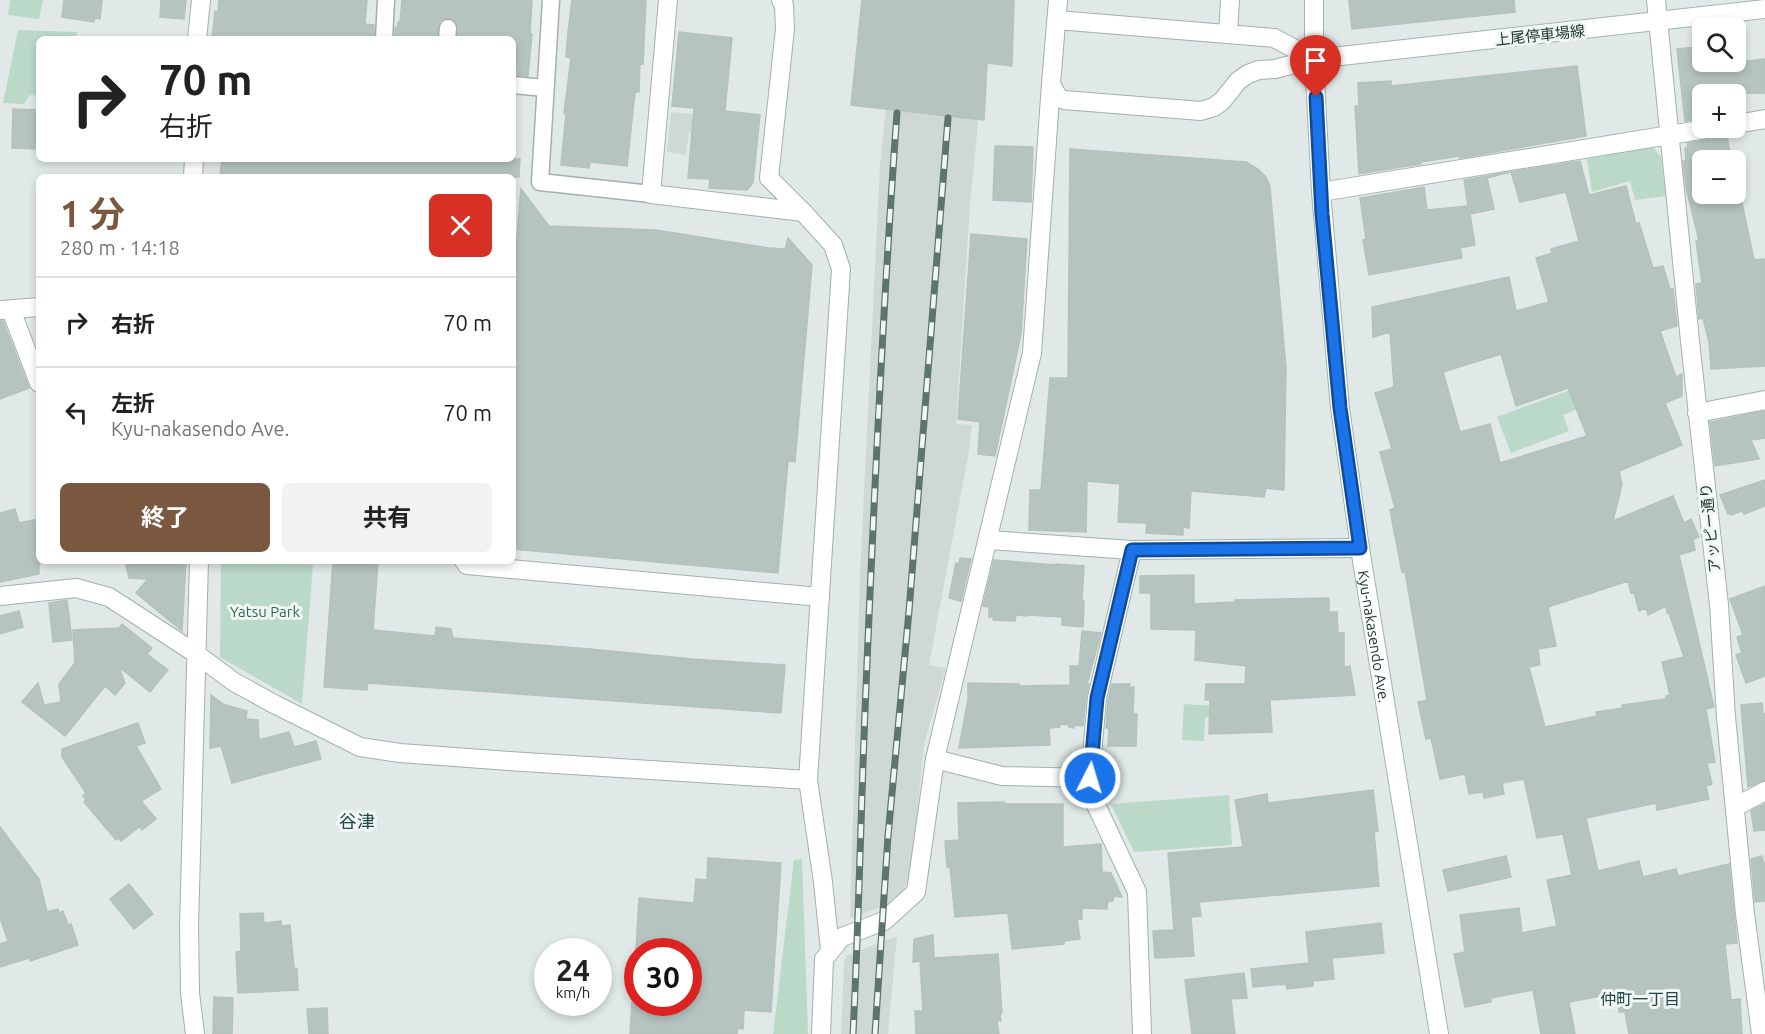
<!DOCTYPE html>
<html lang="ja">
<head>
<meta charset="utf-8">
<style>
  body { margin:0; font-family:Ubuntu,"Noto Sans JP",sans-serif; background:#f2f2f2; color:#222; height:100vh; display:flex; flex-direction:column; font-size:22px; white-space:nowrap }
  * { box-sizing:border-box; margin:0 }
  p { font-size:20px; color:#767676 }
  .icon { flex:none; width:33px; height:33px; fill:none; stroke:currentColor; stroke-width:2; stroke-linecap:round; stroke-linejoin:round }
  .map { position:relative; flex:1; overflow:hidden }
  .details { position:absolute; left:36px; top:174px; width:480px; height:390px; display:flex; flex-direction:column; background:#fff; border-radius:9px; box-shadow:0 3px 9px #0003 }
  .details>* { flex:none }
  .hud { position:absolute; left:36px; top:36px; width:480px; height:126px; border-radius:9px; box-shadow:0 3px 9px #0003; background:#fff; color:#222; overflow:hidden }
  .fabs { position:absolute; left:1692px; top:18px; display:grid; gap:12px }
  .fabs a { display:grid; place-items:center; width:54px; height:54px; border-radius:9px; background:#fff; box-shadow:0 3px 9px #0003; font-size:30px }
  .speed { position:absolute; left:534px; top:938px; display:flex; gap:12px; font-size:30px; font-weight:700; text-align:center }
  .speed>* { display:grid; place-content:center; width:78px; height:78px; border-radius:50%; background:#fff; box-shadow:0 3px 9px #0003; line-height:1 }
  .speed small { font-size:15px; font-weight:400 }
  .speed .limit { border:9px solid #d22; background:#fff; color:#111 }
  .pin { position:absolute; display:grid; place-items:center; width:51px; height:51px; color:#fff; margin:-62px -26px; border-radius:50% 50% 50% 0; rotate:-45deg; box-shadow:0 0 6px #0007 }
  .pin .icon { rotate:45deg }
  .me { position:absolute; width:66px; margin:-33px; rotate:5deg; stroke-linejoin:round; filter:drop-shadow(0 0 4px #0008) }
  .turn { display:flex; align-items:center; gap:21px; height:126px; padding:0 24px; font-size:27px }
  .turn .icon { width:78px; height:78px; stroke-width:2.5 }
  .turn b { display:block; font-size:42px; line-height:51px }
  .round { display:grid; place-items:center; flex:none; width:63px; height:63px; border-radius:9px; background:#f2f2f2 }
  .head { display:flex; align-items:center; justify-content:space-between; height:102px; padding:0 24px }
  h1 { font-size:36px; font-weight:700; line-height:45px; color:#7a573f }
  .action { display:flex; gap:12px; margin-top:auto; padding:12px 24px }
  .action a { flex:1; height:69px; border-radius:9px; background:#7a573f; color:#fff; font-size:24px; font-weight:700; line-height:69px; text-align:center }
  .action a+a { background:#f2f2f2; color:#222 }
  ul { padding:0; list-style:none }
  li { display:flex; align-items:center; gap:18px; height:90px; padding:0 24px; border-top:2px solid #e0e0e0 }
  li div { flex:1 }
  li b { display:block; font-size:22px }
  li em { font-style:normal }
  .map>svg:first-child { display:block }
</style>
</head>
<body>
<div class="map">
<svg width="1765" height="1034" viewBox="0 0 1765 1034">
  <rect width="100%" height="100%" fill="#e0e9e7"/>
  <path fill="#ced9d6" d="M897,0H986L978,123L970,205L956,424L972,425L969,451L929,665L946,668L924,744L911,875L903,891L890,904L850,918L860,574L880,164Z
    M671,112L710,116L708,134L689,132L686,155L667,152Z
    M897,936L888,1034H841L844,964L846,956Z"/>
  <path fill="#bbd9c8" d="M10,0H43L39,19L8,15Z
    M18,30L77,32L76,39H39V96L30,95L24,104L3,103Z
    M1651,145L1661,157L1666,196L1635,200L1630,181L1592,192L1587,159Z
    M1573,389L1580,408L1563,415L1569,431L1511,453L1497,417Z
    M221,561H277L313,565L302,704L220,657Z
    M1184,704L1217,706L1216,717H1205L1204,741L1182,740Z
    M1229,795L1232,845L1134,852L1111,804Z
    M802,859L808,1034H773L794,860Z"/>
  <path fill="#b6c4c0" stroke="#b3c2be" stroke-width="1.5" fill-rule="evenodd" d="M64,0H102L100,19L95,18L94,22L62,17Z
    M161,0H186L184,19L160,17Z
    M219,0H367L365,24L374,25V39H212L215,11L218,12Z
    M402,0H532L530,34H532L528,76L513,75V39H458V24L454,20L450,18L443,19L439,22L437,39H395V28L397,29L398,22H400Z
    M572,0H646L643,64L640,63L639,92H635L627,166L590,162L589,168L561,165L566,114L564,113L571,58L566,57L568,32Z
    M862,0H1014L1012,66L987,63L984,120L851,105Z
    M1360,0H1514L1515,12L1352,29L1349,1Z
    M679,32L732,38L725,111L760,115L753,183L747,190L709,188L710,179L688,178L694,108L672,106Z
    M1698,47L1700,62H1740L1765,59V93L1702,94V118L1685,121L1677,49Z
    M1577,66L1586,136L1460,158V156L1420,162L1421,164L1359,174L1355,106H1359L1358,83L1391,81V86Z
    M13,109L39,110V149L12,148Z
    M1727,135L1731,160H1702V194H1717L1719,203L1741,198L1754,260L1765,259V366L1711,369L1709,342L1703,318L1699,319L1696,284L1702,283L1696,241H1699L1686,187L1683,161L1686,160L1685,148H1688L1687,143L1714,139Z
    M995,146L1033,147L1031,202L993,200Z
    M1070,149L1246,162L1258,169L1266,177L1270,187L1286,368L1284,490L1266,488L1264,497L1191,491L1189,528L1183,527V535L1146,533L1147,523L1118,522L1120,484L1087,481L1086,532L1029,530L1030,490H1041L1050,378H1068Z
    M222,159H520L519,177H236L220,176Z
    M1580,161L1589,195L1626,186L1636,224L1639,223L1653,268L1663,266L1670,289H1673L1677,326L1660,331L1676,377L1682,374V396L1665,403L1682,445L1619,471L1622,485L1613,521L1673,496L1684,523L1691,519L1699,537L1693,539L1695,550L1679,555L1714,707L1706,709L1715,762L1707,763L1712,784L1706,786L1709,799L1657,810L1656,803L1586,818L1598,871L1639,861L1643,877L1676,869L1678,876L1729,864L1737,943L1725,944L1731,1000L1740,999L1742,1034H1629L1625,1012H1619L1617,993L1569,1002L1575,1034H1541L1533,990L1491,998V1002L1465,1007L1454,954L1465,952L1460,915L1519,908L1522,933L1557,926L1547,880L1572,875L1563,834L1537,838L1524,779L1502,783L1504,794L1484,798L1483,792L1469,794L1465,774L1440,779L1431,738L1426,739L1418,702L1427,700L1405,571L1402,572L1390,510L1395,508L1380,452L1392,449L1375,393L1394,387L1390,332L1373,337L1372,307L1509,277L1516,311L1549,302L1536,258L1552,253L1551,249L1579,241L1567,196L1566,192L1520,202L1511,172ZM1501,354L1516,406L1568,388L1587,436L1500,463L1490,424L1460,432L1443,372ZM1628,581L1631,593L1634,592L1639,611L1646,608L1648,615L1666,606L1667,613H1669L1684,657L1662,662L1670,695L1666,696V699L1622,705L1623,708L1596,712L1597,716L1545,727L1529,667L1540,665L1538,649L1556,646L1548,607Z
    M1510,172L1487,178L1494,209L1470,214L1475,245L1460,248L1462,258L1369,275L1363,240L1366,239L1360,198L1424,187L1427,210L1468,206L1464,180Z
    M521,189L549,226L656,230L769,248L785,249L788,238L812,265L795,462L788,461L778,573L513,549V283Z
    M971,234L1027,239L1021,334L995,456L978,454L980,422L958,419Z
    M0,321H3L29,388L0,399Z
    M1765,411V438L1751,440L1759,459L1715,466L1710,422Z
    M1765,480V506L1744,514L1742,511L1731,515V513L1728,514L1720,495Z
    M15,509L19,523L39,519V574L0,582V513Z
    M960,558L971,559L961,601L949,598L956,563L959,564Z
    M994,560L1056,565V564L1084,566L1082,601H1084L1083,627L1062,625V617L1028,615V616L1016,615L1015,621L993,620L994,617H989V607L983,606Z
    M125,561H186L182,631L136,593L148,579L129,578Z
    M333,561H378L373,630L435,636L436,627L451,629L453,638L590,649L692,659L785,665L781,713L367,683V690L324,687Z
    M1194,575V604L1235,602V600L1329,598V612H1337L1338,633H1344V667L1350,666L1355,695L1270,700L1272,732L1209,734L1210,700H1205L1206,684H1245L1246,666L1195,660L1196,630L1151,629V593H1140V576Z
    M1765,586V676L1746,683L1736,655L1742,653L1737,637L1743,635L1730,599Z
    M67,600L72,640L53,642L49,603Z
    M19,611L23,627L0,634V616Z
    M122,624L152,648L147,654L168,670L150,692L119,667L125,683L115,695L105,686L65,736L22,702L38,683L44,705L61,702L59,684L75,663L73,630L119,628Z
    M1082,631L1101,633L1087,684H1089L1086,697L1083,726L1075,725L1074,728L1069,727V725L1060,724V727L1049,728L1050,745L959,748L968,699V683L1019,684V686L1070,685V666H1079Z
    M1112,684H1130L1129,687H1134L1133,714H1137L1136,746H1108L1109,729L1106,728L1108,700Z
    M211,695L223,704L247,711L246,719L258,720L259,740L289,732L294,747L316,741L321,759L232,783L221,746L210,748Z
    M1762,703L1763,714H1765V780L1748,787L1741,705Z
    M138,723L145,743L136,746L161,789L141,801L156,819L142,830L140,827L138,828L121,841L118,838L116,840L84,802L86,800L83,796L86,793L62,757V749Z
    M1373,790L1378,831L1374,832L1379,886L1199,902L1201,916L1191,917L1194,956L1155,958L1153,931L1174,930L1168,853L1243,847L1235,800L1267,794L1268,803Z
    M1004,802V804H1063V847L1101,844L1102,872L1111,873L1122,897L1114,896L1113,901H1108L1107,909L1082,908V919H1077L1080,939L1064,941V944L1012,949L1008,913L955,917L950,867H947L945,841L959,840L958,803Z
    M1765,804V830L1754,831L1751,811Z
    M0,827L39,879L47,912L58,909L59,913L63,911L68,925L71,924L78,945L30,961L29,958L0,967V944L8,941L0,918Z
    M1506,856L1511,877L1448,891L1443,870Z
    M1762,856L1765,867V901L1755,902L1751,859Z
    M708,858L781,863L771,1012L744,1010L743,1029L738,1028L737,1034H630L632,1002H688V951H636L639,898L694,903L696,879L707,880Z
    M129,884L153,914L134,929L110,899Z
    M263,913L264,923L281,921V926L290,925L294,968L297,969L298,990L238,993L236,952L241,951L240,914Z
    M1381,923L1384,953L1332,958L1334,979L1313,981V986L1287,989L1286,984L1253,987L1251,969L1309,963L1306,932Z
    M933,935L934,958L998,954L1002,1013L1000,1014L1001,1021H997L999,1034H916L915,1011H923L920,961L913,962L914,939Z
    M1244,973L1247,998L1231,999L1235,1034H1192L1185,980Z
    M214,997L233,998L232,1034H213Z
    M327,1008L328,1034H309L307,1009Z"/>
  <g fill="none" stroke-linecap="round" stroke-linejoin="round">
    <g stroke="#a3b0ae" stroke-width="19">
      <path id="pedestrian" d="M551,0L540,182L651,194
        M384,39L386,0
        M447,39L448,28
        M513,85L545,88"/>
    </g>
    <g stroke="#a3b0ae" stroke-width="20">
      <path id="minor" d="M668,0L651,194L803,212
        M781,0L784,5L785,29L769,178L803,212
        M1656,0L1690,341L1719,605L1726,717L1745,914L1761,1034
        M197,39L201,0
        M1736,124L1765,119
        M193,177L194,159
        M1321,192L1712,128
        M2,310L39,307
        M11,310L39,383
        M1697,413L1765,400
        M988,540L1132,550L1360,548
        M1132,550L1097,698L1090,778L1096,805L1137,892L1142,1034
        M464,561L467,565L820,597
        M0,596L76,588L109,597L195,653L234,682L274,704L360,747L400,753L509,761L808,780
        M935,759L1002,776L1090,778
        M1735,807L1765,791
        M195,1034L190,993L189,926L199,561"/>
    </g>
    <g stroke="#a3b0ae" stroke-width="20">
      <path id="tertiary" d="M1058,0L1051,84L1058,97L1064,100L1201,111L1214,107L1222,101L1238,81L1248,74L1259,70L1275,69L1314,59
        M1057,20L1274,38L1314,59
        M1228,33L1230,0
        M803,212L833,245L841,269L808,780L823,882L830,950
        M821,1034L824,959L842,937L884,921L916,892L935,759L1032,353L1051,84"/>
    </g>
    <g stroke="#a0b4b0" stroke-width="20">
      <g id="secondary">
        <path id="s1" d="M1314,0V59L1321,192L1340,408L1360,548L1439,1034"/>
        <path d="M1314,59L1765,9"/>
      </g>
    </g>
    <use href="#pedestrian" stroke="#fff" stroke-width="16"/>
    <use href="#minor" stroke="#fff" stroke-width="18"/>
    <use href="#tertiary" stroke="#fff" stroke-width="18"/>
    <use href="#secondary" stroke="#fff" stroke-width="18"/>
    <g stroke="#5d7471" stroke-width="7">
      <path id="rail" d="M853,1034C859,918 861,802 866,687C874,495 883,304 897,113
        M875,1034L888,836L909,611L948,118"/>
    </g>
    <use href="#rail" stroke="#f0f6f4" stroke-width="4.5" stroke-dasharray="14" stroke-linecap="butt"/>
  </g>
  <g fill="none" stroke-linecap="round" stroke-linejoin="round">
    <g stroke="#114b97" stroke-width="15">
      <path id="route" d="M1090,778L1097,698L1132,550L1360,548L1340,408L1322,214L1316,97"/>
    </g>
    <use href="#route" stroke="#1a73e8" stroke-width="10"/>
  </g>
  <g text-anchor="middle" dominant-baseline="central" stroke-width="6" stroke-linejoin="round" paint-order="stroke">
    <g font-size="15" fill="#223836" stroke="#f0f6f4">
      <text transform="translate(1540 35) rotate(-6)">上尾停車場線</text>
      <text transform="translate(1710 528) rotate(-96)">アッピー通り</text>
      <text stroke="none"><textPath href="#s1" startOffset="640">Kyu-nakasendo Ave.</textPath></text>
    </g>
    <g font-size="15" fill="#306b51" stroke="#f0f6f4">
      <text x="265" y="611">Yatsu Park</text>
    </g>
    <g font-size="16" fill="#204845" stroke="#f0f6f4">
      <text x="1640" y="999">仲町一丁目</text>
    </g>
    <g font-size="18" fill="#204845" stroke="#f0f6f4">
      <text x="357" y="821">谷津</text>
    </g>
  </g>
</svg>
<div class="fabs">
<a><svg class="icon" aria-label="search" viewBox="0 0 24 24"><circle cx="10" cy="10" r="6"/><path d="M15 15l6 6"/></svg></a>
<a>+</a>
<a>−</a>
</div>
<div class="speed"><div>24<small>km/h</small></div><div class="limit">30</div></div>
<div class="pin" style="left:1316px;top:97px;background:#d93025"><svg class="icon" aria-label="arrive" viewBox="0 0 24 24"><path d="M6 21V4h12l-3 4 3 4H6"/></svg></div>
<svg class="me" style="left:1090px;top:778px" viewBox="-20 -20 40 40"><circle r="17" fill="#1a73e8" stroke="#fff" stroke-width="3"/><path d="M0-11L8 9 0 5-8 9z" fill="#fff"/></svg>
<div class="hud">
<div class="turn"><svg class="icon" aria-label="right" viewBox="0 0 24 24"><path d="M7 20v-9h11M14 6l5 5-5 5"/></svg><div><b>70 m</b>右折</div></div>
</div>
<section class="details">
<div class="head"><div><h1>1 分</h1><p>280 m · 14:18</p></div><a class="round" style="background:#d93025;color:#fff"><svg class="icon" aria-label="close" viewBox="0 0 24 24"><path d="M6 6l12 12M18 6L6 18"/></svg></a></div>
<ul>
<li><svg class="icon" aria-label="right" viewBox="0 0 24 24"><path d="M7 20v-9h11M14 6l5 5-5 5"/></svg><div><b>右折</b></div><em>70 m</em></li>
<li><svg class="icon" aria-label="left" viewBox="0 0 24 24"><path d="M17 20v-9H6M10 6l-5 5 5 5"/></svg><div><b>左折</b><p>Kyu-nakasendo Ave.</p></div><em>70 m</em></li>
</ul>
<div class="action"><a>終了</a><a>共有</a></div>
</section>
</div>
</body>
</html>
